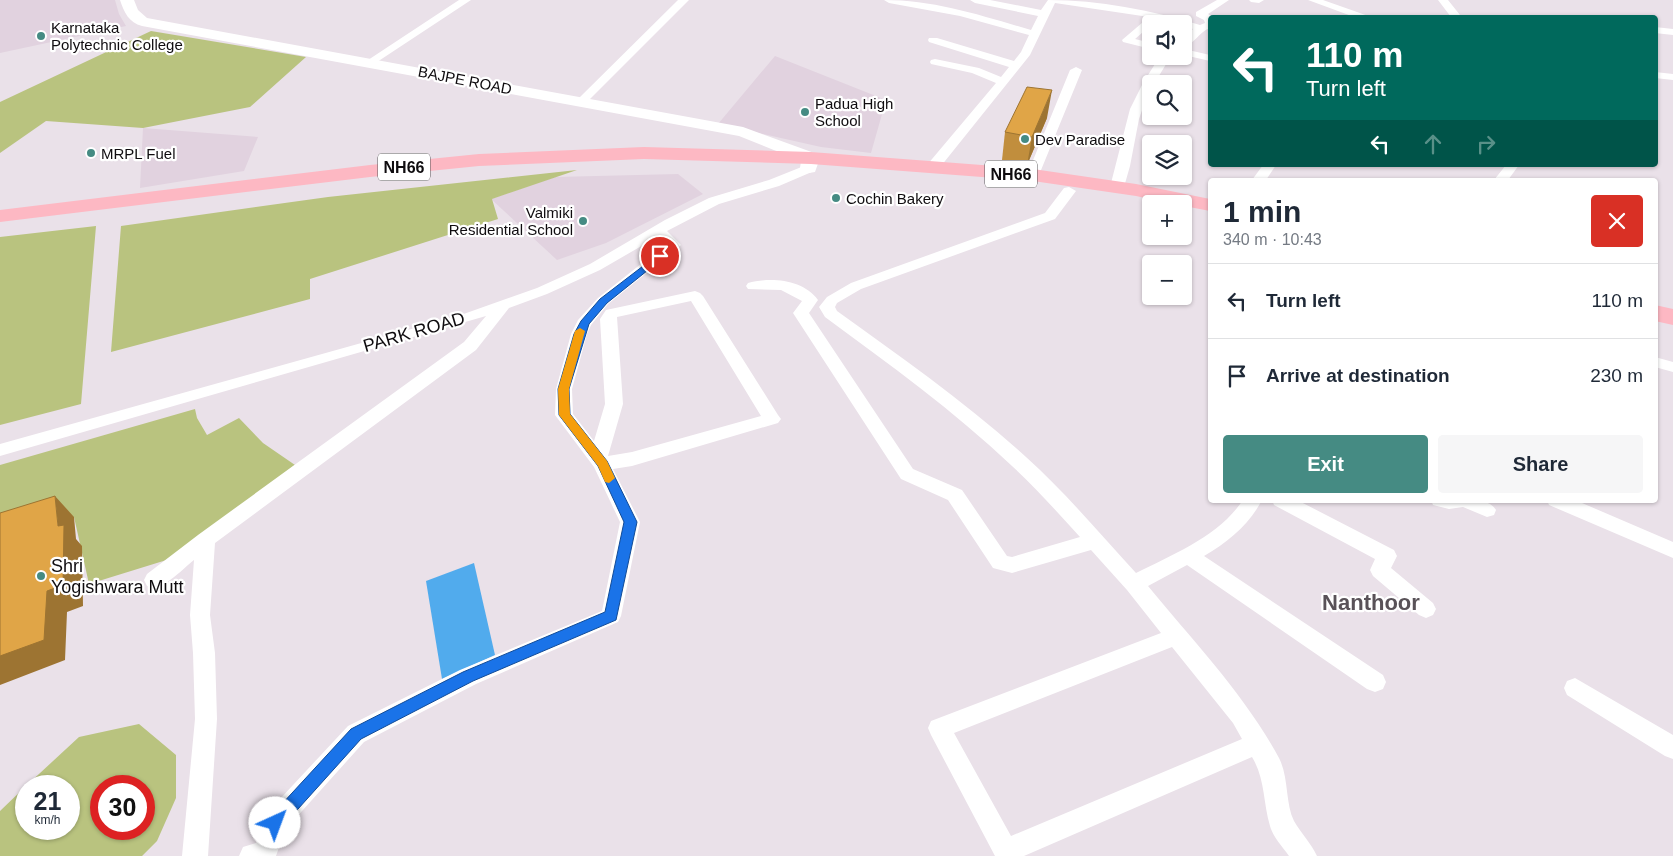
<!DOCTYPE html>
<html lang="en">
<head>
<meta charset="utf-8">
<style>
  body { margin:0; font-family:Arial,sans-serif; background:#f6f6f7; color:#1f2937; height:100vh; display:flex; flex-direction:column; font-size:19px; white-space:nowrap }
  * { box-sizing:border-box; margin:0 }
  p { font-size:16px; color:#747a83 }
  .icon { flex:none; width:28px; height:28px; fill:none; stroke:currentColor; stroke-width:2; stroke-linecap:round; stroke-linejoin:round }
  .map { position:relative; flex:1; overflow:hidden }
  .sheet { position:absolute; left:1208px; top:178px; width:450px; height:325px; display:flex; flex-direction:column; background:#fff; border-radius:5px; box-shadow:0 1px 4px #0004 }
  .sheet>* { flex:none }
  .guide { position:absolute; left:1208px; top:15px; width:450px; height:152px; border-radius:5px; box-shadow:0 1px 4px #0004; background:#00695c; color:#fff; overflow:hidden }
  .buttons { position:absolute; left:1142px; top:15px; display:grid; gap:10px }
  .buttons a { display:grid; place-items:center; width:50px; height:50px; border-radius:5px; background:#fff; box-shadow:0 1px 4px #0004; font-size:25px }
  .speed { position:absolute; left:15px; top:775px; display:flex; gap:10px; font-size:25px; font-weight:700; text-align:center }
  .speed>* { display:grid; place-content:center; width:65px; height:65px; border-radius:50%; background:#fff; box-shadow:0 1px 4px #0004; line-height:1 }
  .speed small { font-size:12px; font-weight:400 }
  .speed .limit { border:8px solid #d22; background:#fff; color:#111 }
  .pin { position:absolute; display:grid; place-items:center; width:42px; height:42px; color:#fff; margin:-21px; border:2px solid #fff; border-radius:50%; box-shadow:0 1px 5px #0007 }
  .me { position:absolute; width:55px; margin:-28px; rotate:43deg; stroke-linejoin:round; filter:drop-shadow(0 0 4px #0008) }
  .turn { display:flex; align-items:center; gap:18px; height:105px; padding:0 15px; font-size:22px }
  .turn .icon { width:65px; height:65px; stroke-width:2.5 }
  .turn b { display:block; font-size:35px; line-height:42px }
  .lanes { display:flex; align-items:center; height:48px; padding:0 15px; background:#0003; justify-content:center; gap:25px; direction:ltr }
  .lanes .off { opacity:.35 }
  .round { display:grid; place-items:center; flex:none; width:52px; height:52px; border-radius:5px; background:#f6f6f7 }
  .summary { display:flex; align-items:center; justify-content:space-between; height:85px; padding:0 15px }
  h1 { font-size:30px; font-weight:700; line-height:38px }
  .button { display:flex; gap:10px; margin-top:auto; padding:10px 15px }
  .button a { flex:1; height:58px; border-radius:5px; background:#458b83; color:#fff; font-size:20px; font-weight:700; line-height:58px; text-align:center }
  .button a+a { background:#f6f6f7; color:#1f2937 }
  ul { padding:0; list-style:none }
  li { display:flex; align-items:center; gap:15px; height:75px; padding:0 15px; border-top:1px solid #e0e1e3 }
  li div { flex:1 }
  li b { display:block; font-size:19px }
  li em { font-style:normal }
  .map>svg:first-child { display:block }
</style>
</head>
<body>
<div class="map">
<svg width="1673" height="856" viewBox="0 0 1673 856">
  <rect width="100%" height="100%" fill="#eae1e9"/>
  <path fill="#e1d2df" d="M0,0H115L119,14L126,26L0,53Z
    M775,56L886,100L871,153L821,147L718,124Z
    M143,128L258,137L244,171L140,188Z
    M678,174L703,194L606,243L557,260L491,199L555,177Z"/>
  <path fill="#b9c37f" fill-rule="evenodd" d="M151,31L306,57L250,107L143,128L46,121L0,153V102Z
    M577,170L492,199L498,219L310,279V299L111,352L121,226L328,197Z
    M96,226L81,404L0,425V237Z
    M195,409L197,418L207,435L239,418L263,443L295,465L173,558L89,584L74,517L0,537V465Z
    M139,724L176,755V798L157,841L142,856H0V811L26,786V829H69V786H26L79,737ZM101,786H144V829H101Z"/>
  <path fill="#51abed" d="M474,563L495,655L442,679L426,581Z"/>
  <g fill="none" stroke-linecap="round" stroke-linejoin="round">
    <path fill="#fff" fill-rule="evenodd" d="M459,0H471L374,64H366L365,62Z
      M678,0H689L585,104H577L575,102L577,100Z
      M884,0C935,0 983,16 1031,30L1038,16L975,3L970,0H990L1041,10L1048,0C1100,0 1150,10 1200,25L1205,23L1204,20L1196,16V12L1217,0H1229L1208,14L1214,18H1210V28C1199,32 1194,44 1184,47V38L1193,29L1184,26V24H1174L1158,19L1135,39L1151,43V49L1123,42L1122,40L1149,17L1055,3L1030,55L937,171L932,172L926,168L927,165L996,83L972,73L931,64L930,62L931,60L935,59L979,68L1001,77L1009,67L929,42L928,40L929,38H937L1014,61L1021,52L1029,35L960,16L889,3Z
      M1249,0H1264L1259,3L1251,2Z
      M1308,0H1323L1374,18H1357Z
      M1438,0H1448L1460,15L1459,17H1451Z
      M1655,27L1673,29V35L1655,33Z
      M1184,49L1210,55V61L1184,55Z
      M1160,56H1171L1154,84H1151L1139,119L1130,166L1124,187L1117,191L1112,190L1110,187L1130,109L1143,83Z
      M1076,67L1082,70L1039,175L1033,179L1028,178L1027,175L1070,70Z
      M1655,72L1673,74V80L1655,78Z
      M809,164L815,168L814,171L779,186L719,204L667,231L681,245L608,304L591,325L587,334L572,389L573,414L594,441L605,404L600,319L606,310L695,291L700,293L703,296L778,415L781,419L778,423L632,466L613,469L640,522L621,616L618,622L476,684L364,742L285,830L276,856H239L243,847L256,843L266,814L348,726L460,670L602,611L620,522L594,467L555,415L556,389L571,334L578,320L598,298L665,245L657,237L600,270L547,294L509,308L476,350L215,543L210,615L215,653L217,719L208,856H182L195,719L193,653L190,615L194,560C181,570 164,591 147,586L144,580L147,574L198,535L464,342L486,316L0,456V444L458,316L537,288L590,264L665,220L709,198L769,180ZM691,301L761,416L632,452L608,456L623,404L617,317Z
      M1263,165H1276L1266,180H1252Z
      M1506,165H1519L1508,180H1494Z
      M1069,187L1076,191L1055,219L861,289L837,303L835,307L837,311C901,357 968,404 1026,457C1066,493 1100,534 1136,573C1174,554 1219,536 1243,500H1262C1249,525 1228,542 1204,556L1383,675L1386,682L1383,689L1375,692L1367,689L1187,565L1148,586C1194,642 1245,695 1279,758C1289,777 1285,803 1294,821C1301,833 1311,843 1317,856H1289C1282,846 1273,837 1270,826C1263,802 1265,778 1252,757L1024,856H995L931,735L928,728L931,721L1161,633L1127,590L1091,550L1012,573L993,568L948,500L901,479L793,313L802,301L781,290L748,289L746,286L748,283C770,277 803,279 818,300L809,313L913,469L962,490L1007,556L1012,557L1080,537C1058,513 1036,488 1012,466C954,411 889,364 825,317L819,307L827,297L851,283L1045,213L1064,188ZM1172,647L1233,723L1242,739L1011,836L954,733Z
      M1655,357L1673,362V372L1655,367Z
      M1272,500H1297L1394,550L1397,556L1391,568L1433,603L1436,609L1433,615L1426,618L1419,615L1373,576L1370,570L1375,559L1274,505Z
      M1431,500C1447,500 1488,494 1496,510L1494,515L1487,517L1463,507L1449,509L1433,505Z
      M1547,500H1575L1673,542V558L1549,505Z
      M1575,678L1673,735V759L1665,756L1567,695L1564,688L1567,681Z"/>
    <path fill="#fff" fill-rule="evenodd" d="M120,0H134L138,10L147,18L743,127L817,154L820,158L815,172L809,173L803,172L800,168L801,161L739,136L142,26C129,23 124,12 120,0Z"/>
    <path fill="#fdb8c3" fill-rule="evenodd" d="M644,147L811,152L1033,169L1136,184L1210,199V211L1184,206V204H1173L1136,196L1033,181L811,164L644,159L479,166L370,177L0,222V210L370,165L479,154Z
      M1655,305L1673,309V325L1655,321Z"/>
  </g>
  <path fill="#c18e3d" d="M1047,118L1027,165L1002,160L1005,132Z"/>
  <path fill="#9d7432" d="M1052,90L1047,118L1027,165L1032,137Z
    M55,496L74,517L76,539L82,546L83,606L67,612L65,660L0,685V656L47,591L58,526Z"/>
  <path fill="#e0a547" stroke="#9d7432" d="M1027,87L1052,90L1032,137L1005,132Z
    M55,496L58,526L64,525L63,585L47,591L44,640L0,656V513Z"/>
  <path fill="#1a73e8" stroke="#114b97" d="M660,253L664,256L663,258L607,303L589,324L569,389L570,414L607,461L637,522L616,620L473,681L361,739L280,829L275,831L269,829L267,823L269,818L351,729L463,672L605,612L624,522L598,466L559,415L558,389L574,334L581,321L600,299Z"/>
  <path fill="#f59e0b" d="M580,328L585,331L569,389L570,414L607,461L615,478L609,483L605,482L598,466L559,415L558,389L575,331Z"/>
  <g fill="#458b83" stroke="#fff" stroke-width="2">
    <circle cx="41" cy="36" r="5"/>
    <circle cx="805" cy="112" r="5"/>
    <circle cx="1025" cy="139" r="5"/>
    <circle cx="91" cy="153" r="5"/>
    <circle cx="836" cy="198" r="5"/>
    <circle cx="583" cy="221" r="5"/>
    <circle cx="41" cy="576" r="5"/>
  </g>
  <g text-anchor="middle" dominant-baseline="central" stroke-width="4.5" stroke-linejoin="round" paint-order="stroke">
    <g font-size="15" fill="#0f0c0f" stroke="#fff" text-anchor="start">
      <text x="51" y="27">Karnataka<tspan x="51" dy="17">Polytechnic College</tspan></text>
      <text x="815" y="103">Padua High<tspan x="815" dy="17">School</tspan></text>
      <text x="1035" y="139">Dev Paradise</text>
      <text x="101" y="153">MRPL Fuel</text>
      <text x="846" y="198">Cochin Bakery</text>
      <text x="573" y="212" text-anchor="end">Valmiki<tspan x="573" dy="17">Residential School</tspan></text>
    </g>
    <g font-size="15" fill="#0f0c0f" stroke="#fff">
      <text transform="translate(465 80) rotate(11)">BAJPE ROAD</text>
    </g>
    <g fill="#fff" stroke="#575557" stroke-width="1">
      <rect x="378" y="153.5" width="52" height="27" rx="4"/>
      <rect x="985" y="160.5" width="52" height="27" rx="4"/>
    </g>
    <g font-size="16" font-weight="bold" fill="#0f0c0f">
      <text x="404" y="167">NH66</text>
      <text x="1011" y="174">NH66</text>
    </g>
    <g font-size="18" fill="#0f0c0f" stroke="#fff">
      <text transform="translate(414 332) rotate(-16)">PARK ROAD</text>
    </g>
    <g font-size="18" fill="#0f0c0f" stroke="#fff" text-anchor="start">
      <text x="51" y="566">Shri<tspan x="51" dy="21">Yogishwara Mutt</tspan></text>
    </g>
    <g font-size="22" font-weight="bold" fill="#595258" stroke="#fff">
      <text x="1371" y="602">Nanthoor</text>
    </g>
  </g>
</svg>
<div class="buttons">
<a><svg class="icon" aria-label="sound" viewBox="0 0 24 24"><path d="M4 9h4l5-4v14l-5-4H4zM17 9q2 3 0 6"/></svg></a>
<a><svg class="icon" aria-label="search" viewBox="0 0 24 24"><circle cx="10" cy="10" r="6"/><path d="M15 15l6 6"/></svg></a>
<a><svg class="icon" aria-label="layers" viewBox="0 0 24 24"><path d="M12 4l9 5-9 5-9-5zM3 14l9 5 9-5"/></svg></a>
<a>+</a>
<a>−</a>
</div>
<div class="speed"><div>21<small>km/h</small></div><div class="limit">30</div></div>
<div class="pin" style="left:660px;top:256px;background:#d93025"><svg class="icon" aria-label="arrive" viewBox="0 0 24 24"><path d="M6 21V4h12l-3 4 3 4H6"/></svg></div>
<svg class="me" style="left:275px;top:823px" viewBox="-20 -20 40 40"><circle r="19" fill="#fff"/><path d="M0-13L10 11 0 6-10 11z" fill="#1a73e8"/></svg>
<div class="guide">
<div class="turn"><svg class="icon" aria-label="left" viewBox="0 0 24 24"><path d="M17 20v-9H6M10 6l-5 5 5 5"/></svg><div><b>110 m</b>Turn left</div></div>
<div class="lanes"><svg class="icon" aria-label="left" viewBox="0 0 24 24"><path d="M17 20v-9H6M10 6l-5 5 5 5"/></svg><svg class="icon off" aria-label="ahead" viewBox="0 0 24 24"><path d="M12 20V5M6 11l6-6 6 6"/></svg><svg class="icon off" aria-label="right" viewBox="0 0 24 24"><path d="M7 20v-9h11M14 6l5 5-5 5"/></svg></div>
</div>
<section class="sheet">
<div class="summary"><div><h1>1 min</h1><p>340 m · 10:43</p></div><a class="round" style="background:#d93025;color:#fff"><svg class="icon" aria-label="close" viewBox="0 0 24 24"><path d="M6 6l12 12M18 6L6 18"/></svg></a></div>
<ul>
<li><svg class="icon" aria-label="left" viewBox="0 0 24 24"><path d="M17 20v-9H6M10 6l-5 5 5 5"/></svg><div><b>Turn left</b></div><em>110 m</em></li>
<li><svg class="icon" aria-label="arrive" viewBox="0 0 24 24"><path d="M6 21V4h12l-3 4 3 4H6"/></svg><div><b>Arrive at destination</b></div><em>230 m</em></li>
</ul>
<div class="button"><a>Exit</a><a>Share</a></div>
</section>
</div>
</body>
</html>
